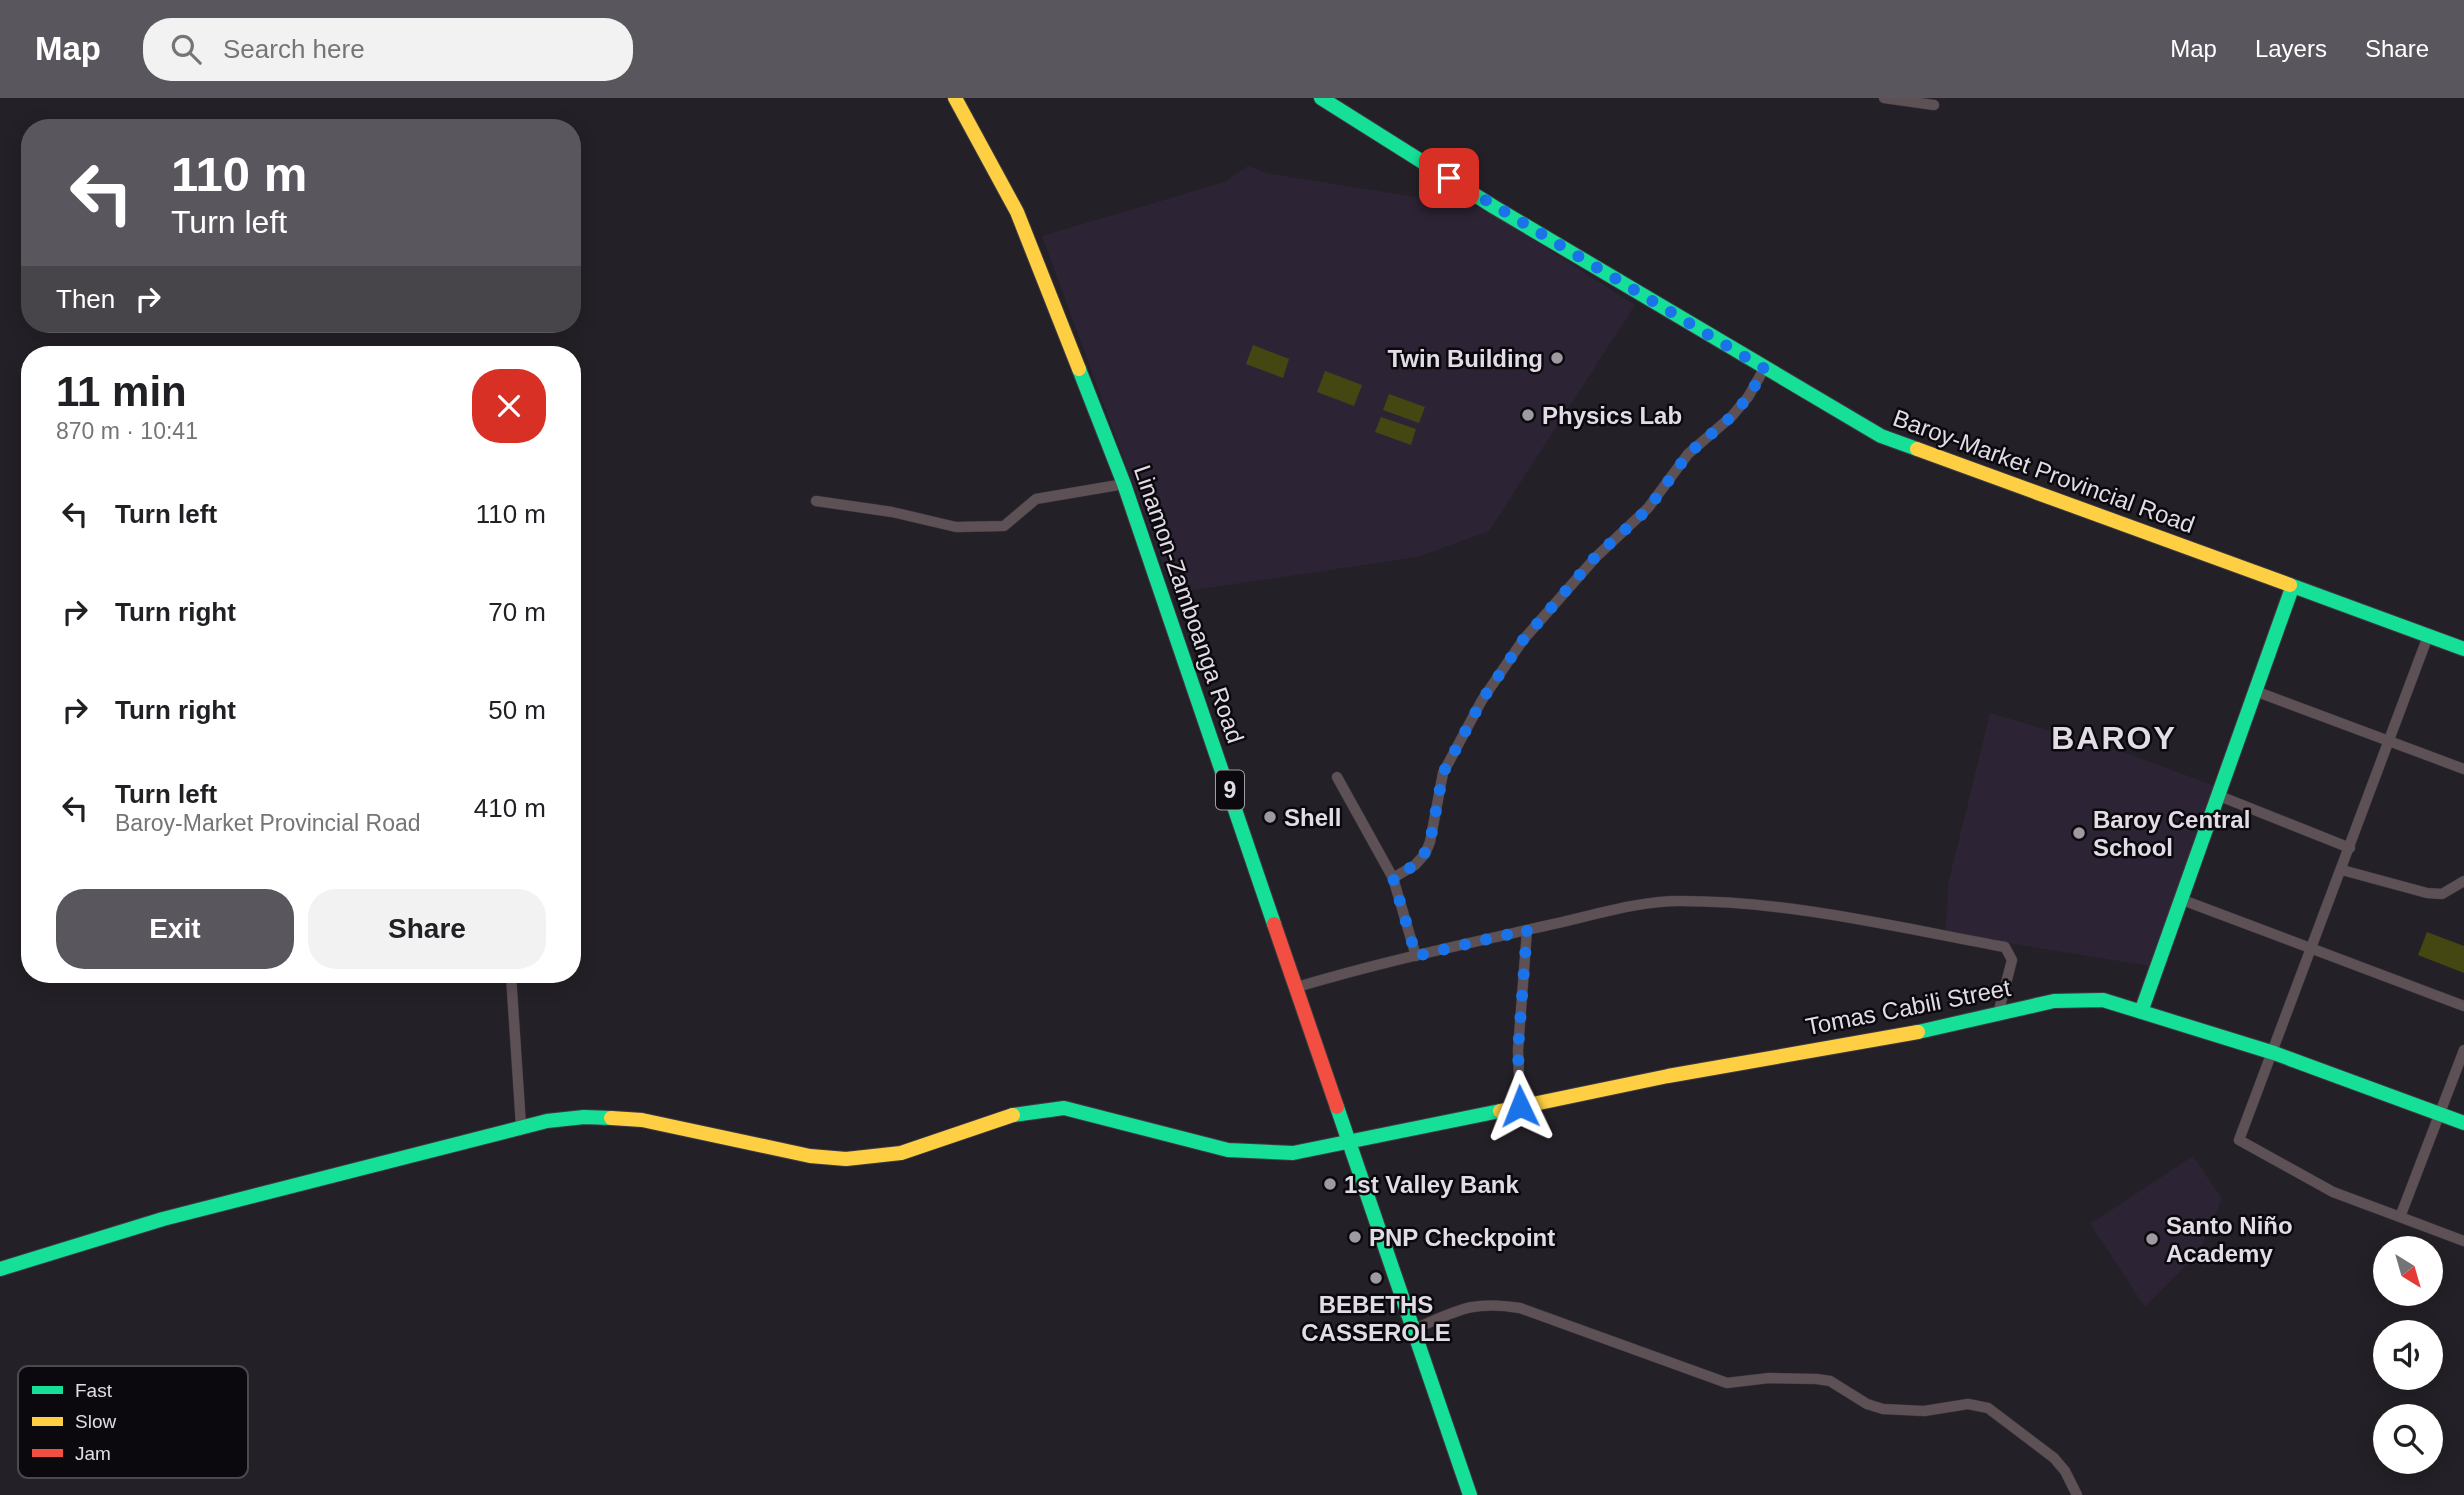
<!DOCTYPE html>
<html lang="en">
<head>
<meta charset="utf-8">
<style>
  body { margin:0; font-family:Helvetica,sans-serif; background:#f2f2f2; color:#202124; height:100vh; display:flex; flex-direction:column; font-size:26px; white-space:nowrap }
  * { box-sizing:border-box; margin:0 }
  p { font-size:23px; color:#757577 }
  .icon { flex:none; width:38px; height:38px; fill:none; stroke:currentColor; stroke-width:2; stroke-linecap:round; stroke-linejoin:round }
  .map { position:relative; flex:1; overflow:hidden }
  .drawer { position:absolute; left:21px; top:248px; width:560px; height:637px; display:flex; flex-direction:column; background:#fff; border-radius:28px; box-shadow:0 4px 18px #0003 }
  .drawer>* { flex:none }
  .top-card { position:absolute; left:21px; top:21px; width:560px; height:214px; border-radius:28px; box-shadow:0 4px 18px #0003; background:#59575d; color:#fff; overflow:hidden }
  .needle { width:46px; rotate:143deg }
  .tools { position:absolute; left:2373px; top:1138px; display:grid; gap:14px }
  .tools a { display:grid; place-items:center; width:70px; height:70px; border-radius:50%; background:#fff; box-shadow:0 4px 18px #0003; font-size:35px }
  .pin { position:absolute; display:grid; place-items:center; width:60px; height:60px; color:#fff; margin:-30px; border-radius:14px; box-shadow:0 4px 10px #0006 }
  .me { position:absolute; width:77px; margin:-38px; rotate:358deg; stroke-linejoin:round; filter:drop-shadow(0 0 5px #0008) }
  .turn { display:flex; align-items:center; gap:24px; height:147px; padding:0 35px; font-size:32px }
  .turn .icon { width:91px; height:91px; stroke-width:2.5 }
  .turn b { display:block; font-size:49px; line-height:60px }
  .then { display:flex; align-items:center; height:66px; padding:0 35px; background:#0003; gap:14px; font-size:26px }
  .round { display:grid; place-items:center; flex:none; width:74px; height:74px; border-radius:28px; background:#f2f2f2 }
  .summary { display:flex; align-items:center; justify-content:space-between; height:119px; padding:0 35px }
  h1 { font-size:42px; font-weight:800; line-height:52px }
  .button { display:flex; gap:14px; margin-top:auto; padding:14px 35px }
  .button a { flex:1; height:80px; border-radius:28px; background:#59575d; color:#fff; font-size:28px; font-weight:800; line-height:80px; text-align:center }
  .button a+a { background:#f2f2f2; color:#202124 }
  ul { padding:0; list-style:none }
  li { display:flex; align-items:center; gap:21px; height:98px; padding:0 35px }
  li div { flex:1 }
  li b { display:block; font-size:26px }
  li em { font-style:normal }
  header { display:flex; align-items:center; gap:42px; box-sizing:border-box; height:98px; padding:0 35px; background:#59575d; color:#fff }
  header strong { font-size:33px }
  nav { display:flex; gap:38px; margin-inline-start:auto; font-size:24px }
  .search { width:490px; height:63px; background:#f2f2f2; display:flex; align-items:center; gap:18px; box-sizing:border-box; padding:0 24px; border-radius:28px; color:#757577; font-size:26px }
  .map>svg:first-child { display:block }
</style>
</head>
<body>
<header>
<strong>Map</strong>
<div class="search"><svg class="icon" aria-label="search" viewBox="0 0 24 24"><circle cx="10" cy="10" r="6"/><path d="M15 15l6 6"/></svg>Search here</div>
<nav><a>Map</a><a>Layers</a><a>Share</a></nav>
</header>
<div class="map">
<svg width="2464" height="1397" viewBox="0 0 2464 1397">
  <rect width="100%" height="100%" fill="#242027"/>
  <path fill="#2c2334" d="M1248,68L1266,75L1484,110L1635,207L1489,433L1418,459L1173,495L1042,138L1225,84Z
    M1990,615L2129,656L2215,688L2150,868L1945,835L1949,782Z
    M2193,1058L2222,1101L2198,1155L2145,1209L2090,1126Z"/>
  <path fill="#454712" d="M1253,247L1289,261L1283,280L1246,266Z
    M1325,273L1362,287L1354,308L1317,294Z
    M1389,296L1425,309L1419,325L1383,312Z
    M1381,319L1416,331L1411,347L1375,334Z
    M2427,834L2464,848V875L2418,857Z"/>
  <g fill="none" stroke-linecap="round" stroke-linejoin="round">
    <g stroke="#3e3b41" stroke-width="11">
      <path id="street" d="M1884,0L1934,7
        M816,403L892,414L956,429L1004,428L1036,401L1124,386
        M2255,593L2464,671
        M1337,679L1393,780L1416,858
        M2217,697L2350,750
        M2342,772L2427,795L2442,796L2464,783
        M1393,780L1415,767L1425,756L1430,744L1443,675L1482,602L1523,542L1596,459L1648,410L1688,356L1732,318L1748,299L1764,271
        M2180,801L2464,908
        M511,877L521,1028
        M1297,889C1380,864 1465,846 1549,827C1591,818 1636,803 1680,803C1791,803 1896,829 2005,849L2012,862L1998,916
        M2464,952L2400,1119L2464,1143
        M1520,1008L1518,952L1527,832
        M2400,1119L2333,1094L2239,1042L2428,538
        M1412,1232C1457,1213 1470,1202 1520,1210L1727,1285L1769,1280L1817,1281L1830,1283L1867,1306L1883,1311L1924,1313L1968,1306L1988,1310L2054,1360L2065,1373L2077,1397"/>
    </g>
    <g stroke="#3e3b41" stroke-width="16">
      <path id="fast" d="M1321,0L1494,109L1881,338L1917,351
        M1079,271L1124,386L1274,826
        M2290,487L2464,551
        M2141,914L2292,490
        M1918,934L2054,903L2103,902L2274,955L2464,1025
        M1337,1009L1470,1397
        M1013,1017L1064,1010L1228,1052L1293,1055L1500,1013
        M0,1171L163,1121L547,1023L584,1019L611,1020"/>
    </g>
    <g stroke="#3e3b41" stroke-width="16">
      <path id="slow" d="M955,0L1017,114L1079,271
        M1917,351L2290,487
        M1500,1013L1668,978L1918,934
        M611,1020L642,1022L810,1058L846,1061L901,1055L1013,1017"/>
    </g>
    <g stroke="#3e3b41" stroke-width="16">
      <path id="jam" d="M1274,826L1337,1009"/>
    </g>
    <use href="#street" stroke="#5e5156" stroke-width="10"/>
    <use href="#fast" stroke="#16e098" stroke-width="14"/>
    <use href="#slow" stroke="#ffcf43" stroke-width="14"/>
    <use href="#jam" stroke="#f24e42" stroke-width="14"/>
  </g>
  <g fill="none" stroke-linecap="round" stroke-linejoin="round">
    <path stroke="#1a73e8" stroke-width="12" stroke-dasharray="0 21.6" d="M1449,80L1765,271L1748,299L1732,318L1688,356L1648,411L1596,458L1523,542L1482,602L1443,675L1430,744L1424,756L1415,767L1393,780L1416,858L1527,832L1518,952L1520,1008"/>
  </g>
  <g fill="#9f9aa2" stroke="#0c090e" stroke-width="2.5">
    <circle cx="1557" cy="260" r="7"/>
    <circle cx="1528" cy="317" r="7"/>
    <circle cx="1270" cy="719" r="7"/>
    <circle cx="2079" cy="735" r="7"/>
    <circle cx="1330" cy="1086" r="7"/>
    <circle cx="1355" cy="1139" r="7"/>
    <circle cx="2152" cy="1141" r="7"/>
    <circle cx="1376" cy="1180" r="7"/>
  </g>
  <g text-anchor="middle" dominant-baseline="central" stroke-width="5" stroke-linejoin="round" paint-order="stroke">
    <rect fill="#0c090e" stroke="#a19da4" stroke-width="2" x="1216" y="672.5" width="28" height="39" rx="5"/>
    <g font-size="23" font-weight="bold" fill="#e1dce5">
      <text x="1230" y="692">9</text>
    </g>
    <g font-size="24" font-weight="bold" fill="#e1dce5" stroke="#0c090e" text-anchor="start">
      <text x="1543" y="260" text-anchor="end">Twin Building</text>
      <text x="1542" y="317">Physics Lab</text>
      <text x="1284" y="719">Shell</text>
      <text x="2093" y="721">Baroy Central<tspan x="2093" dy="28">School</tspan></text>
      <text x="1344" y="1086">1st Valley Bank</text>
      <text x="2166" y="1127">Santo Niño<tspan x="2166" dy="28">Academy</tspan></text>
      <text x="1369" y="1139">PNP Checkpoint</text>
      <text x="1376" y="1206" text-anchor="middle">BEBETHS<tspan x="1376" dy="28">CASSEROLE</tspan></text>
    </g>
    <g font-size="24" fill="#e1dce5" stroke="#0c090e">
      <text transform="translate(2044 373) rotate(20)">Baroy-Market Provincial Road</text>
      <text transform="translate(1189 506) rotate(71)">Linamon-Zamboanga Road</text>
      <text transform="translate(1908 909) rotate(-11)">Tomas Cabili Street</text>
    </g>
    <g font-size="32" font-weight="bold" letter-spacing="2" fill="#e1dce5" stroke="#0c090e">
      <text x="2114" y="640">BAROY</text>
    </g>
  </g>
  <rect x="18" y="1268" width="230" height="112" rx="10" fill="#0c090e" stroke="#4c484e" stroke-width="2"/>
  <rect x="32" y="1288" width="31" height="8" fill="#16e098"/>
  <rect x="32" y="1319" width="31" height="9" fill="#ffcf43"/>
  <rect x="32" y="1351" width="31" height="8" fill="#f24e42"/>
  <g font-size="19" fill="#e1dce5">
    <text x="75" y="1299">Fast</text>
    <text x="75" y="1330">Slow</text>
    <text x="75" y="1362">Jam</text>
  </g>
</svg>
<div class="tools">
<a><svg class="needle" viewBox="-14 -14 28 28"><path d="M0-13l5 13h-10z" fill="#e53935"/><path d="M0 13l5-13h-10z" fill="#757577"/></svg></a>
<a><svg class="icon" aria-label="sound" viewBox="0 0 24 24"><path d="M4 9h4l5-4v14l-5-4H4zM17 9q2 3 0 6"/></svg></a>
<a><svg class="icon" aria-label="search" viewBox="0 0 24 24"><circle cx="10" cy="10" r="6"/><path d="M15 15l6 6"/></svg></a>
</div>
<div class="pin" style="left:1449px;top:80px;background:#d93025"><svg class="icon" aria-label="arrive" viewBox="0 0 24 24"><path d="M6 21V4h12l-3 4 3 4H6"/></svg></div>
<svg class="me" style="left:1520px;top:1008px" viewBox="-20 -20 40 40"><path d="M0-17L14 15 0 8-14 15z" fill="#1a73e8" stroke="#fff" stroke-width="4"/></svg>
<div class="top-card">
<div class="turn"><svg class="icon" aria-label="left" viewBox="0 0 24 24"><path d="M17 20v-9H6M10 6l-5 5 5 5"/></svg><div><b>110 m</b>Turn left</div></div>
<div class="then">Then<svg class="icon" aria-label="right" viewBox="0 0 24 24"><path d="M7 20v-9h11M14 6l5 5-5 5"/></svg></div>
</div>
<section class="drawer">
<div class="summary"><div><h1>11 min</h1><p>870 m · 10:41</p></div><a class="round" style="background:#d93025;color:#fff"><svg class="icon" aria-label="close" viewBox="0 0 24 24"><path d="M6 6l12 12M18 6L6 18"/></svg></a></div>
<ul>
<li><svg class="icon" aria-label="left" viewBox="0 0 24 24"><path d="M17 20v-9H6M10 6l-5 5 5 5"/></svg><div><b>Turn left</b></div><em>110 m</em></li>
<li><svg class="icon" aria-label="right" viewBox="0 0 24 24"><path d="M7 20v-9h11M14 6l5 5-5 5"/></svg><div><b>Turn right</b></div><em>70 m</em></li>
<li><svg class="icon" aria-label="right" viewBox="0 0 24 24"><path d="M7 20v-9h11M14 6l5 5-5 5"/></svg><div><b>Turn right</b></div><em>50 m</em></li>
<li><svg class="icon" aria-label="left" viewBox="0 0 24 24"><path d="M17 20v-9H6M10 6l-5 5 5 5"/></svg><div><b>Turn left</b><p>Baroy-Market Provincial Road</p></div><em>410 m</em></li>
</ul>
<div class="button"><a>Exit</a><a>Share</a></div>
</section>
</div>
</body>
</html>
